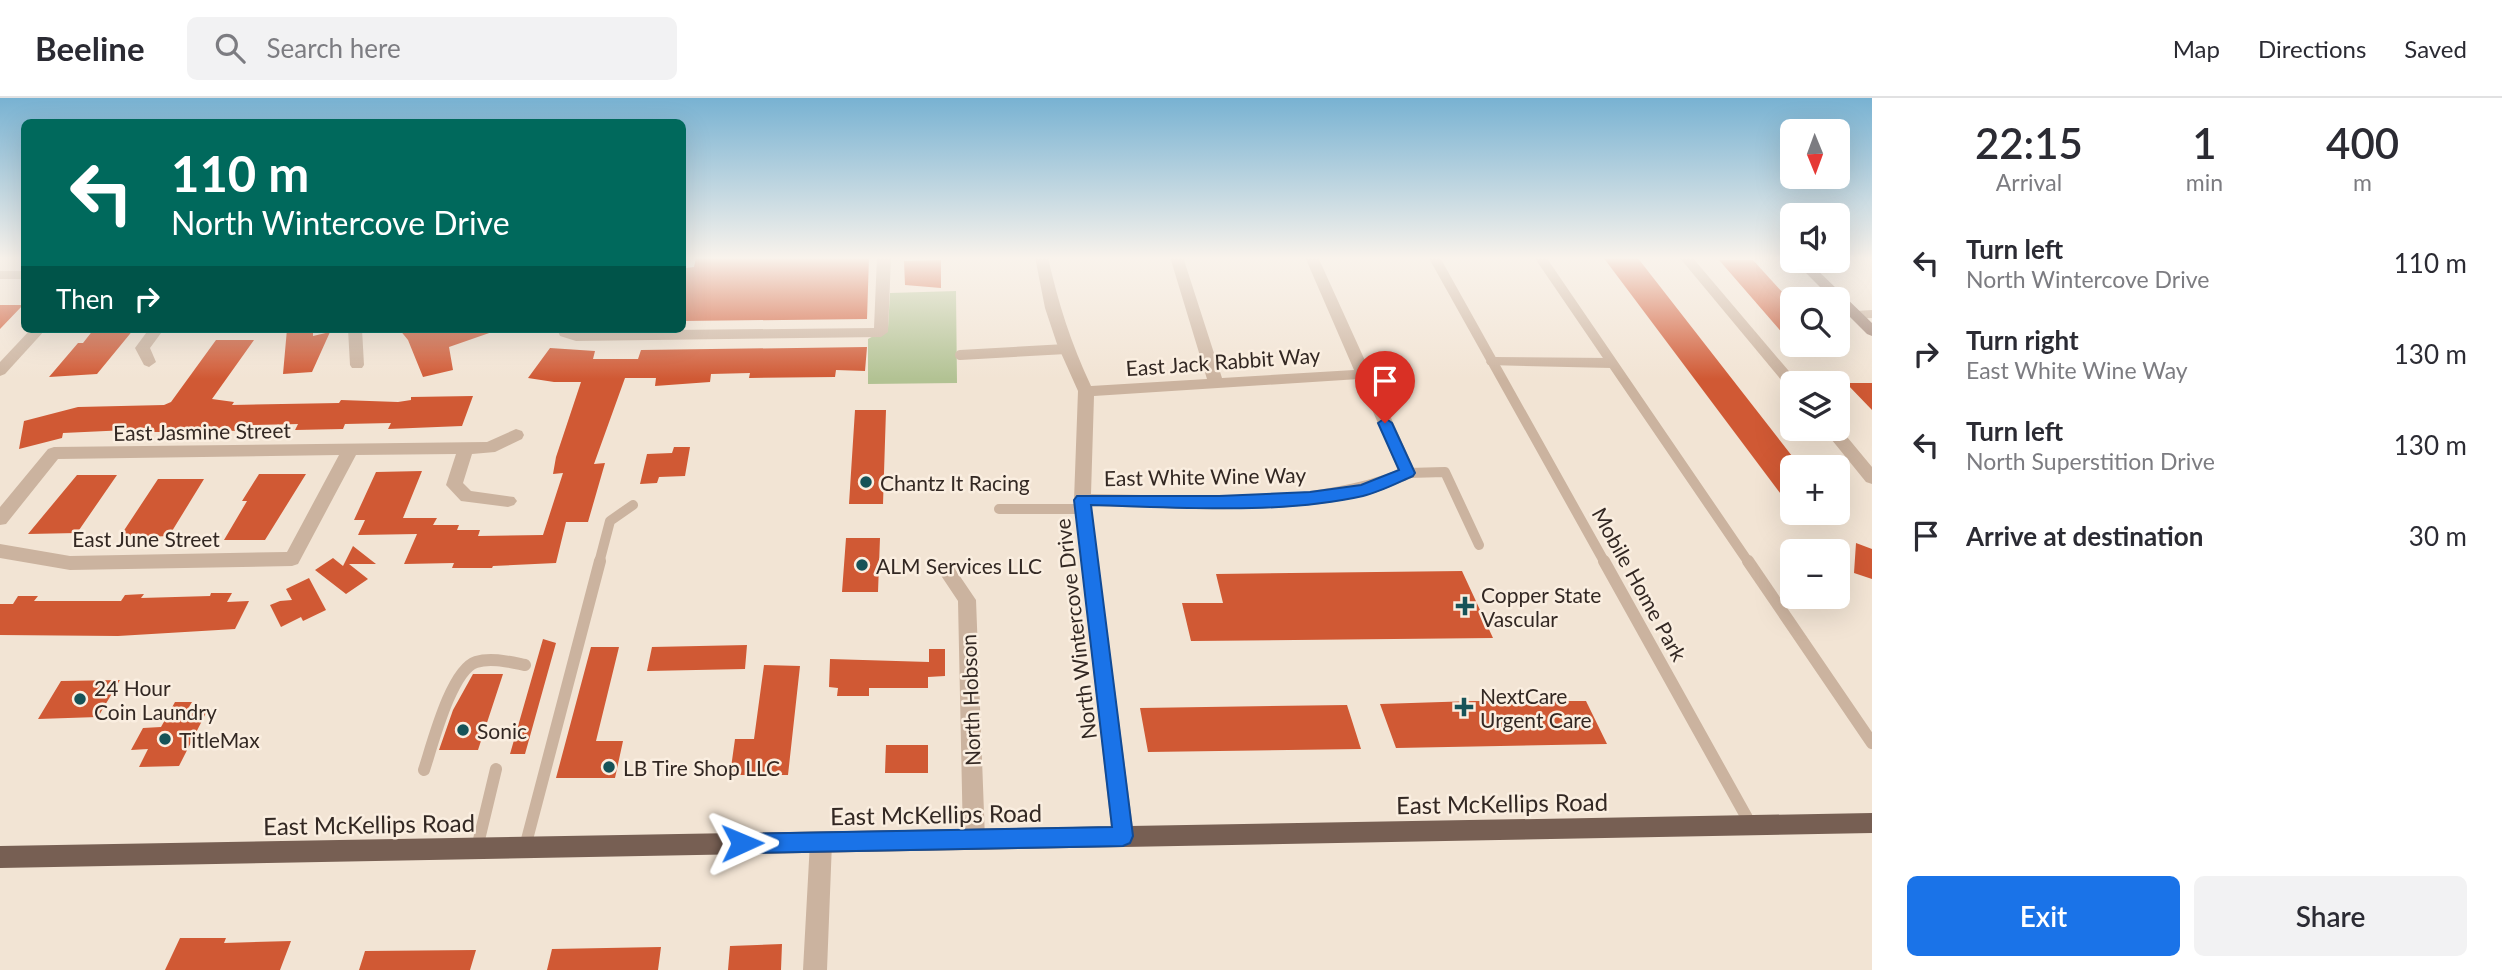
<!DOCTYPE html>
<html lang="en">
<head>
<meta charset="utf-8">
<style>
  body { margin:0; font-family:Lato,sans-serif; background:#f2f2f3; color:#2b2b33; height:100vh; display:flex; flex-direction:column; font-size:26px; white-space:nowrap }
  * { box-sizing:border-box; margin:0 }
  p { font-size:23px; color:#7c7c81 }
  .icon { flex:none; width:38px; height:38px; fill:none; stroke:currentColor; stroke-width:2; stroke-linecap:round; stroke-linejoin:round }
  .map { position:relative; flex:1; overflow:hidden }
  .panel { display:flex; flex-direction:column; background:#fff; width:630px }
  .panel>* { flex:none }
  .hud { position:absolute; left:21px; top:21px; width:665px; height:214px; border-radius:10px; box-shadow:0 7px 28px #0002; background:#00695c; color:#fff; overflow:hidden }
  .needle { width:46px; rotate:179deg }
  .controls { position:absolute; left:1780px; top:21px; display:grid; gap:14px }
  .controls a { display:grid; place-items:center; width:70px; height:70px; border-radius:10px; background:#fff; box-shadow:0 7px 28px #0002; font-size:35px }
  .pin { position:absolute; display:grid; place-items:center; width:60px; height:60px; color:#fff; margin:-72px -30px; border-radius:50% 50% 50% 0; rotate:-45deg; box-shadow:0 0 7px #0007 }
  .pin .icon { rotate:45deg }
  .me { position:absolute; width:77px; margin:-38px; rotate:89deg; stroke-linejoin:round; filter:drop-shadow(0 0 5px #0008) }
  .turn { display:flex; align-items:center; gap:24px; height:147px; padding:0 35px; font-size:32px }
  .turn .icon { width:91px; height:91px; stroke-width:2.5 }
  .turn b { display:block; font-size:49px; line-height:60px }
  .then { display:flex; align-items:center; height:66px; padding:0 35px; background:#0003; gap:14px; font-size:26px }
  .eta { display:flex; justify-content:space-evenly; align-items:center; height:119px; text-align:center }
  .eta b { font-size:42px; font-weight:600; line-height:49px }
  .button { display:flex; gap:14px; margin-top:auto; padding:14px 35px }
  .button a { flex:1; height:80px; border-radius:10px; background:#1a73e8; color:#fff; font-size:28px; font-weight:600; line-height:80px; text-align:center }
  .button a+a { background:#f2f2f3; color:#2b2b33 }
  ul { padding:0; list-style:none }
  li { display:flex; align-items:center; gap:21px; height:91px; padding:0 35px }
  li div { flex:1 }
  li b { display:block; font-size:26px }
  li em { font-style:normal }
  header { display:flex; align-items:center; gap:42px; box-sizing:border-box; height:98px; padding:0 35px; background:#fff; border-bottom:2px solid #e1e1e2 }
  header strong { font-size:33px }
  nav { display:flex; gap:38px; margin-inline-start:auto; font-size:24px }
  .search { width:490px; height:63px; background:#f2f2f3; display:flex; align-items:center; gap:18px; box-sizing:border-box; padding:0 24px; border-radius:10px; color:#7c7c81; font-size:26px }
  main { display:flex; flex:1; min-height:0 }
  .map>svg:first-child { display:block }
</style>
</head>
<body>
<header>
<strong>Beeline</strong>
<div class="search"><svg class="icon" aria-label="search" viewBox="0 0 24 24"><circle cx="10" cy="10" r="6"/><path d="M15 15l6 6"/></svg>Search here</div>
<nav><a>Map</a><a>Directions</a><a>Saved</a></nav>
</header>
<main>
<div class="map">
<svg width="1872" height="872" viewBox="0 0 1872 872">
  <rect width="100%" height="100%" fill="#f2e4d4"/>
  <path fill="#b2c293" d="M956,193L957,285L868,286V241L888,230L890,195Z"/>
  <path fill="#d05934" d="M869,159L867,221L682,223V189L686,170L694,169L696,160Z
    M1603,159H1637L1792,358V411Z
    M941,162V190L905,187L904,163Z
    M1719,162H1753L1792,205V246Z
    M0,207H23L0,231Z
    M94,231H134L97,276L49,279L78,245H83Z
    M287,231H313V238L330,234L312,274L283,276Z
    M399,231H494L495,233L449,249L453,272L423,279L408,242Z
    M216,242H254L212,301L234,304L232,307L339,305L341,302L398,304L411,302V299L473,298L462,328L388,331L391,325L345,326L343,331L295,332L298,326L250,327L246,333L167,332L165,334H147L149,331L63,335L62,340L19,351L24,323L78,309L164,307L171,304Z
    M867,249L865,273L836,272L835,279L749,280L750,275L711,276L710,284L655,288L656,280H625L594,366L605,365L588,424H566L556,465L493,468L492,470H452L454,465L404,466L417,436L358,437L365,422H354L376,374L422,373L403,420H437L433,427H459L457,432H480L478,438L543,437L563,375L553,376L556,359L581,284H554L528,280L550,250L595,253L593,261H638L641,252Z
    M1846,285H1872V312Z
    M855,312H886L883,406H849Z
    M674,349H690L685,378L659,379L657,385L640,386L647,356L672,355Z
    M259,376H306L265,442H224L247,403H242Z
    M77,377H117L77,435L28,436Z
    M158,381H204L169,438L119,440Z
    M846,440H880L878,494H842Z
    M1856,445L1872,451V481L1854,475Z
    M353,448L376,466H349L368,481L346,496L315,472L333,460L343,468Z
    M1462,473L1493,540L1191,543L1182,505H1223L1216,476Z
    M309,480L326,512L303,523L301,519L281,529L270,507L280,503L292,502L286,491Z
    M211,495H232L227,504L249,503L235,531L118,538L0,537V506H13L18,498H38L34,503H121L125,497L144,496L141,500L210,498Z
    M543,541L556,545L525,656H510Z
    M747,547L745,571L647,573L652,549Z
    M591,549H619L596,643H623L615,680H556Z
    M929,551H945V578L928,579V590H869V598H837L838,590L829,589L830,561L929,564Z
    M764,567L800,568L788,677H730L735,641H754Z
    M473,576H503L478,652H439L453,612Z
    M120,582L98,619L38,621L61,583Z
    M1473,603H1586L1607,646L1396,650L1380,606Z
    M175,604H192L189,609H209L179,668L139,669L148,651L131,652L143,630L161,629Z
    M1347,607L1361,651L1148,654L1140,610Z
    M886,647H928V675H885Z
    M180,840H226L224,845L291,843L280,872H165Z
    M782,846L781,872H728L730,848Z
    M661,849L658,872H547L552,851Z
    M476,852L470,872H359L365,853Z"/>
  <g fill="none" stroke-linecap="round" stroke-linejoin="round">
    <path stroke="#cbb39f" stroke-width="10" d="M1434,159L1605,465
      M1540,159L1749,465
      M960,257L1066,251
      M1408,375L1445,374L1479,447
      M999,411H1083
      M599,465L610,423L633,407"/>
    <path stroke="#cbb39f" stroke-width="12" d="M1604,463L1751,727
      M1748,463L1872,645
      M424,672C432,648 451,572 476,564C491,559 510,564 525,567
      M525,749L600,463
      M477,750L496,671"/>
    <path fill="#cbb39f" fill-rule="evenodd" d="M877,159H891L888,234L881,239L576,243L560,238L557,231L576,233L874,230Z
      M1035,159H1048C1058,205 1071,245 1091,288L1207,281L1170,159H1183L1222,280L1354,272L1305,159H1318L1416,375L1414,379C1398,385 1381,394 1364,398C1280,418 1178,410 1091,408L1134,738L1131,745L1123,748L1115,745L1112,738L1074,402L1078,293L1057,246L1045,210ZM1359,281L1398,372C1302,408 1192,397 1091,396L1094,298Z
      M1679,159H1692L1799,285H1792V290L1787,289Z
      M0,173H24V181H0Z
      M1872,212V220L1856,221L1849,217L1856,213Z
      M149,231H164L150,250L156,264L149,269L144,267L135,250Z
      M348,231H362L364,267L362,270H352L350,267Z
      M1493,259L1611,260L1618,265L1611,270L1488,267L1486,264L1488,261Z
      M1838,328L1872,369V386L1866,384L1823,331H1838Z
      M516,331L522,333L524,337L522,341L495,354L472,356L463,385L471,393L514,399L517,403L514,407L508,409L461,403L446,387L456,356L356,357L298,466L292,468L70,472L0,460V446L70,458L287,454L339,357L58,361L6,426L0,427V409L48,351L54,349L487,344Z
      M945,463L951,465L976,502L985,741L982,748L974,751L966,748L963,741L958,503L936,470L939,465Z
      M821,734L829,737L832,744L827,872H803L810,744L813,737Z"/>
    <path fill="#cbb39f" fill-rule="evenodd" d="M31,231H46L5,276L0,278V264Z"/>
    <path fill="#9e8171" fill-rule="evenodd" d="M1794,163H1808L1872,225V238L1867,236L1838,207V201H1832Z"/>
    <path fill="#775f53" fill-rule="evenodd" d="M1872,715V735L0,770V748Z"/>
  </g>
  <linearGradient id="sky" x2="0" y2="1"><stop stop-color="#78b2d2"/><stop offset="0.57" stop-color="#f9f3ec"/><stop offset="1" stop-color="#f9f3ec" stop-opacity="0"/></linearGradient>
  <rect width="1872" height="281" fill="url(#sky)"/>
  <path fill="#1a73e8" stroke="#114b97" stroke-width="2" d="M1385,320L1392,325L1415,375L1413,378C1397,385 1380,394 1363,398C1279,417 1177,409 1091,407L1133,738L1130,745L1123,748L742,755L735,752L732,745L735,739L742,736L1112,729L1074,402L1077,398H1219L1310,394L1361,387L1399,372L1378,325Z"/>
  <g fill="#165358" stroke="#faeee0" stroke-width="2.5">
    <circle cx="866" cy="384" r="7"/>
    <circle cx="862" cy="467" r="7"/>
    <path d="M1461.5 497.5h7v7h7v7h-7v7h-7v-7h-7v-7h7z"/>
    <circle cx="80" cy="601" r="7"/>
    <path d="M1460.5 598.5h7v7h7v7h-7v7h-7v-7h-7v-7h7z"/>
    <circle cx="463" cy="632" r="7"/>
    <circle cx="165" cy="641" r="7"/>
    <circle cx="609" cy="669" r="7"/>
  </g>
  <g text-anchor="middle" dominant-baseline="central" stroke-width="5" stroke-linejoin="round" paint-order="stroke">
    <g font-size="21" fill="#332823" stroke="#faeee0">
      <text transform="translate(1223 263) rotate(-4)">East Jack Rabbit Way</text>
      <text transform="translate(202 333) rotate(-1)">East Jasmine Street</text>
      <text transform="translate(1205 378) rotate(-1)">East White Wine Way</text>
      <text x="146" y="440">East June Street</text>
      <text transform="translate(1640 486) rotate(61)">Mobile Home Park</text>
      <text transform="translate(1075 531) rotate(-97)">North Wintercove Drive</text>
      <text transform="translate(970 602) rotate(-92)">North Hobson</text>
    </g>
    <g font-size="21" fill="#332823" stroke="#faeee0" text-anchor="start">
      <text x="880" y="384">Chantz It Racing</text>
      <text x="876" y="467">ALM Services LLC</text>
      <text x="1481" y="496">Copper State<tspan x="1481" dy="24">Vascular</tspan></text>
      <text x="94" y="589">24 Hour<tspan x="94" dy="24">Coin Laundry</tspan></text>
      <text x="1480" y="597">NextCare<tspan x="1480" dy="24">Urgent Care</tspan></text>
      <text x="477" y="632">Sonic</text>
      <text x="179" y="641">TitleMax</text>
      <text x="623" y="669">LB Tire Shop LLC</text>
    </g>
    <g font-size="24" fill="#332823" stroke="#faeee0">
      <text transform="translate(1502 705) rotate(-1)">East McKellips Road</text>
      <text transform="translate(936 716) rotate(-1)">East McKellips Road</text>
      <text transform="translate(369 726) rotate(-1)">East McKellips Road</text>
    </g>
  </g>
</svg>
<div class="controls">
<a><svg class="needle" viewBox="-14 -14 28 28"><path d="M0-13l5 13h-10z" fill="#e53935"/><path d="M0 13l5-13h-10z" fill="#7c7c81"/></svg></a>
<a><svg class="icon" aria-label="sound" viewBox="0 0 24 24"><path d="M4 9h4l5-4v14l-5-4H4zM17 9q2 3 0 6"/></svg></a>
<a><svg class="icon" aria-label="search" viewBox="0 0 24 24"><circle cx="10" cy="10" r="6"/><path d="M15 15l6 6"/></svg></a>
<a><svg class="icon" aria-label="layers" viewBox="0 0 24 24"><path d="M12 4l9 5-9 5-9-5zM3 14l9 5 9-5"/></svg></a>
<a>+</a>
<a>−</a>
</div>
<div class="pin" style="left:1385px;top:325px;background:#d93025"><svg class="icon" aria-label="arrive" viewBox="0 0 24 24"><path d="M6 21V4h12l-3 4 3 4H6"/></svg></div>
<svg class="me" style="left:742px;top:745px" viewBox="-20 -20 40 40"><path d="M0-17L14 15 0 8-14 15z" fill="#1a73e8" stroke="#fff" stroke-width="4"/></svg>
<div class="hud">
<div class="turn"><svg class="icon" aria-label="left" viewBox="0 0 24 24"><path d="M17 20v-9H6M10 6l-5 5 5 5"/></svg><div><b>110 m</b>North Wintercove Drive</div></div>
<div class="then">Then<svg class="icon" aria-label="right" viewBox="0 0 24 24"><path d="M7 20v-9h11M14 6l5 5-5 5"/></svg></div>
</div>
</div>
<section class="panel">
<div class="eta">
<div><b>22:15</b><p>Arrival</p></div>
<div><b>1</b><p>min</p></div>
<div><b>400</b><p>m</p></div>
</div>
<ul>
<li><svg class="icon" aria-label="left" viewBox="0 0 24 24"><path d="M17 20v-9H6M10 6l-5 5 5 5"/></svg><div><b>Turn left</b><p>North Wintercove Drive</p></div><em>110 m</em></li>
<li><svg class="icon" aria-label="right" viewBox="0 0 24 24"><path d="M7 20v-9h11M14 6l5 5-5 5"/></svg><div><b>Turn right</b><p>East White Wine Way</p></div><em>130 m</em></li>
<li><svg class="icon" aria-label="left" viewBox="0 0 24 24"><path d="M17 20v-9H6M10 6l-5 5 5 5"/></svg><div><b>Turn left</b><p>North Superstition Drive</p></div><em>130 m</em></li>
<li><svg class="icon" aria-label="arrive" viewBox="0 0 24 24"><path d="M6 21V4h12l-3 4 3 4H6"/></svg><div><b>Arrive at destination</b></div><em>30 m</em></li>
</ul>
<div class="button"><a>Exit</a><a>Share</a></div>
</section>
</main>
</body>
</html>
